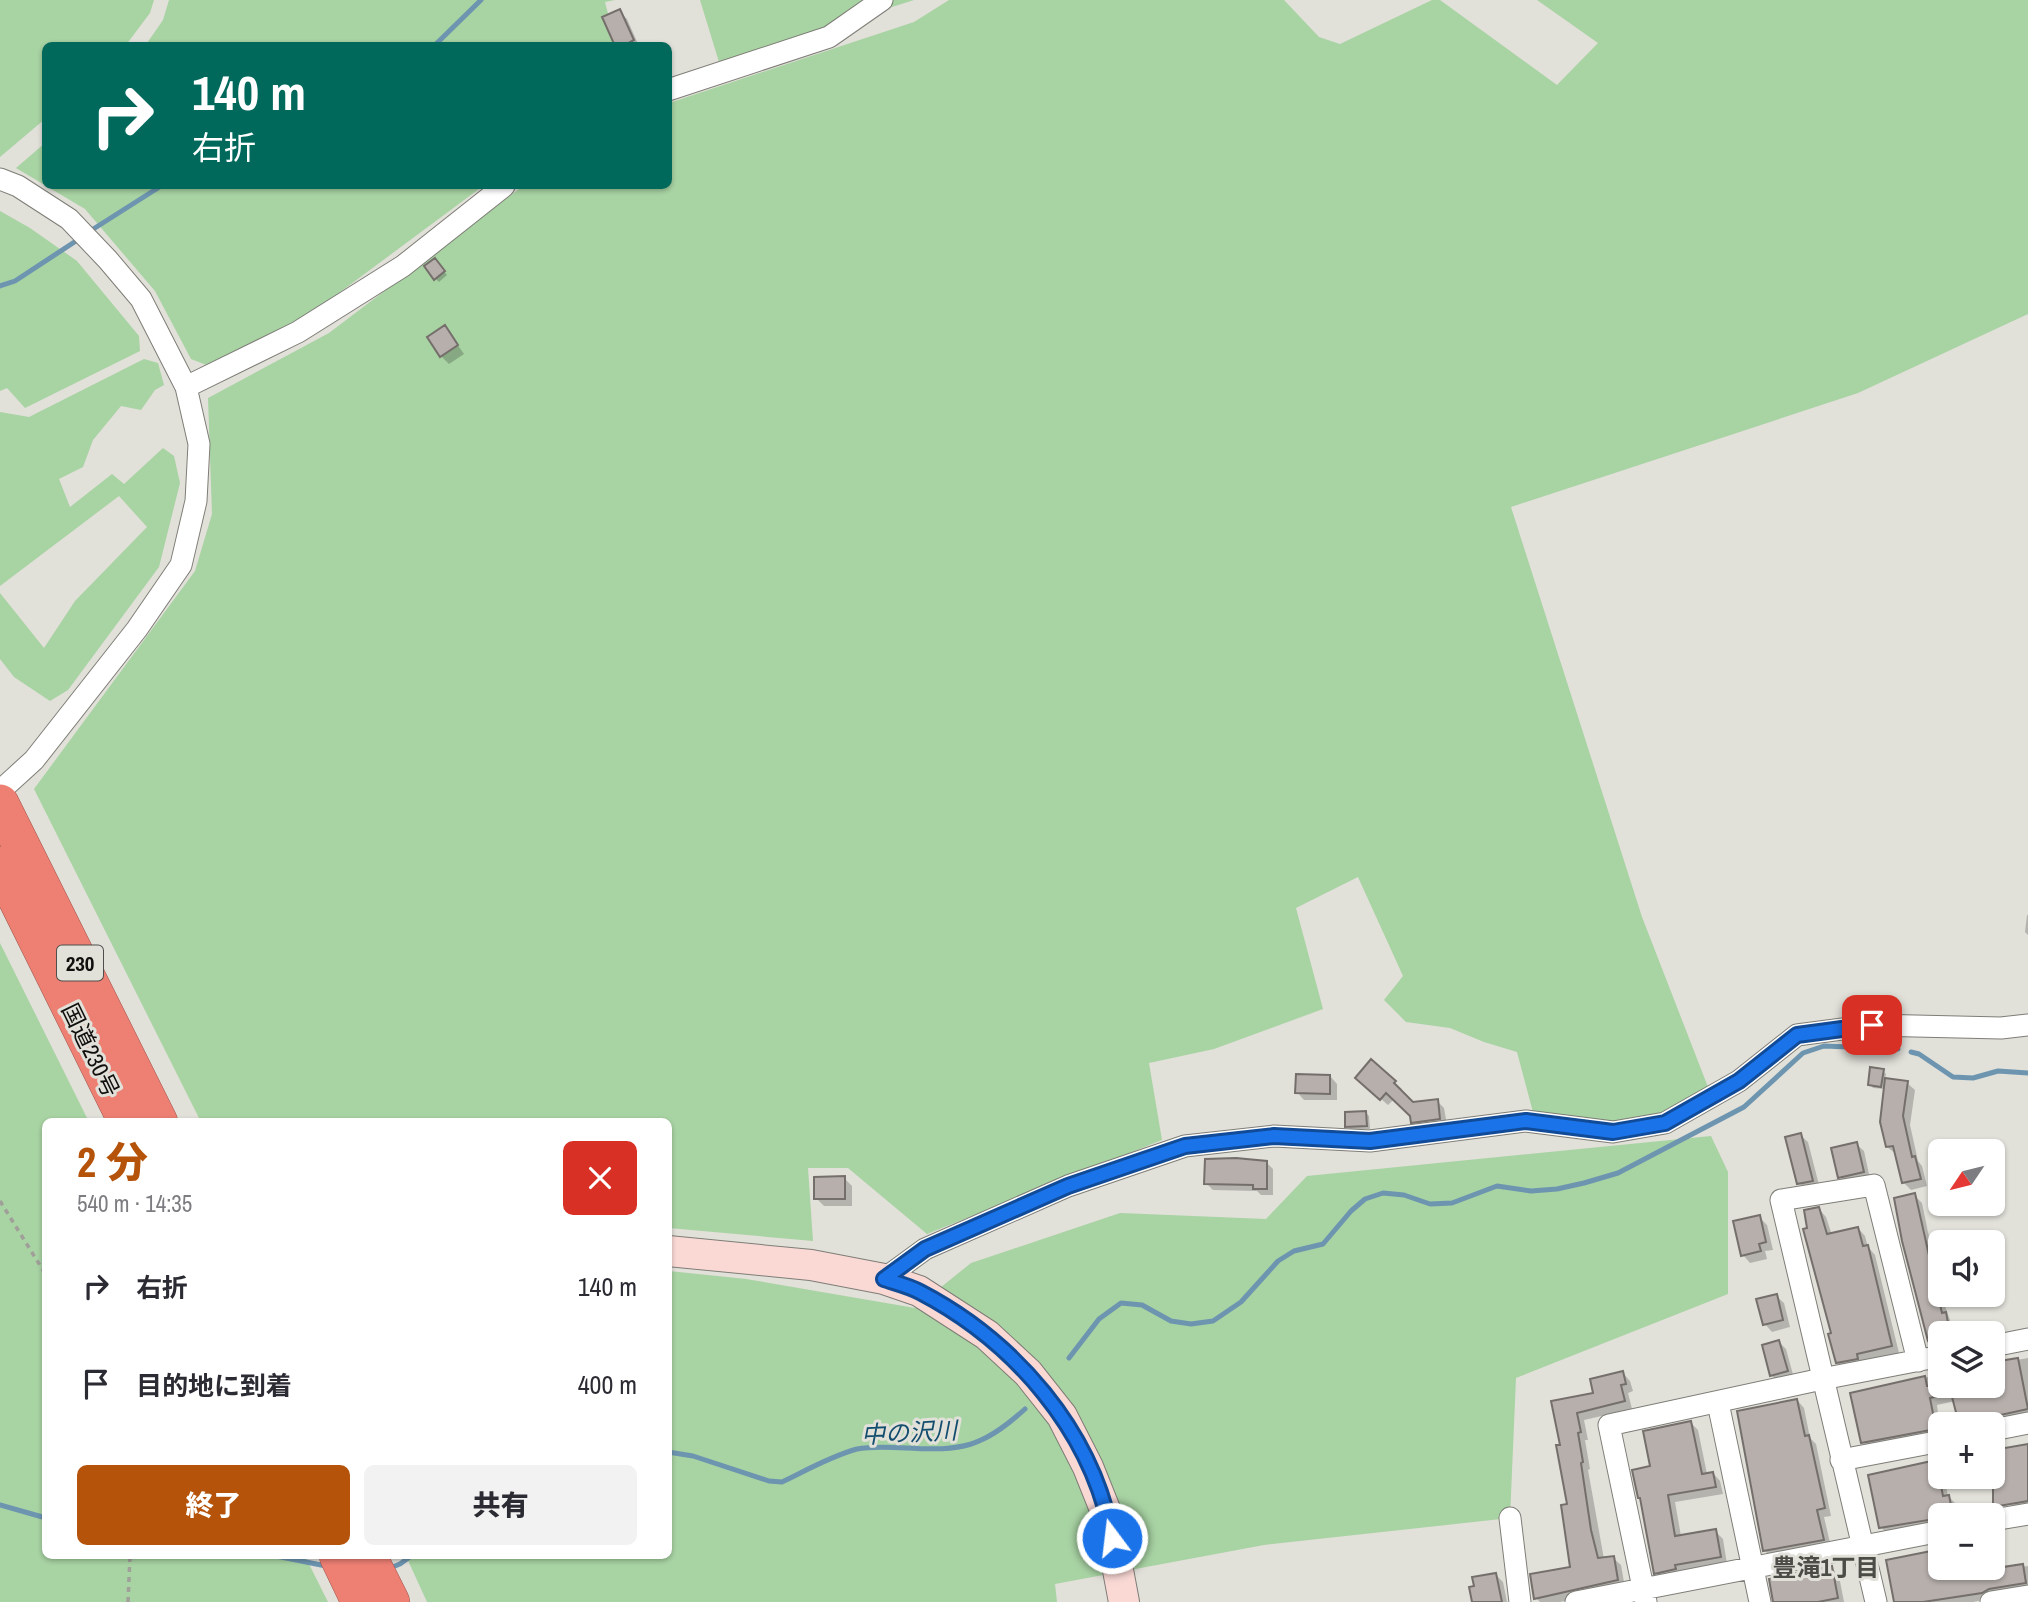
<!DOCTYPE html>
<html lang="ja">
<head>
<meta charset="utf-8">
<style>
  body { margin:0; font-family:"Archivo Narrow","Noto Sans JP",sans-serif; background:#f2f2f3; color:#2b2b33; height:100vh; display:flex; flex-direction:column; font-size:26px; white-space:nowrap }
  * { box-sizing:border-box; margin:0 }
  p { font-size:23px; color:#7c7c81 }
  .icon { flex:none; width:38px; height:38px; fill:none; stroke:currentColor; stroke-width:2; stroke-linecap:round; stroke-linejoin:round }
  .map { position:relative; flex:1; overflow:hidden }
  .sheet { position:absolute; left:42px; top:1118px; width:630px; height:441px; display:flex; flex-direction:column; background:#fff; border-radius:10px; box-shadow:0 2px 5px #0004 }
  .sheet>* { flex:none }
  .guide { position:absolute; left:42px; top:42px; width:630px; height:147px; border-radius:10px; box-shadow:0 2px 5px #0004; background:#00695c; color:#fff; overflow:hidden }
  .needle { width:46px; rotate:235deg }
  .fabs { position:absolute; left:1928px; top:1139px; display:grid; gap:14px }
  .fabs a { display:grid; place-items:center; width:77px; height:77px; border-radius:10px; background:#fff; box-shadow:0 2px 5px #0004; font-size:35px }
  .pin { position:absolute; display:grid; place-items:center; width:60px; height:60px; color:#fff; margin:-30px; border-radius:14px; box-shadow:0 4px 10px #0006 }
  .me { position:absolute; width:77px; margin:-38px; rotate:345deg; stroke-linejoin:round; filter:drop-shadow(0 0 5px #0008) }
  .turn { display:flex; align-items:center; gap:24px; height:147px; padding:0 35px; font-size:32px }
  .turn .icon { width:91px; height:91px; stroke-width:2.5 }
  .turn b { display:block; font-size:49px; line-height:60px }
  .round { display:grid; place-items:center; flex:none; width:74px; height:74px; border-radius:10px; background:#f2f2f3 }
  .overview { display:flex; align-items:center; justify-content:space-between; height:119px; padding:0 35px }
  h1 { font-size:42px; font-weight:800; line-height:52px; color:#b45309 }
  .primary-button { display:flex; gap:14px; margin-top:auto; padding:14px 35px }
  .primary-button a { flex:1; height:80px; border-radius:10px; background:#b45309; color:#fff; font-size:28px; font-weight:800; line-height:80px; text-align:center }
  .primary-button a+a { background:#f2f2f3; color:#2b2b33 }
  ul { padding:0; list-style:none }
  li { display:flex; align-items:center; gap:21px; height:98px; padding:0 35px }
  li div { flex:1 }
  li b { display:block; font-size:26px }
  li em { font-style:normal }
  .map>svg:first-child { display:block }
</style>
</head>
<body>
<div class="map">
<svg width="2028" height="1602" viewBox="0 0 2028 1602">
  <rect width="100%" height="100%" fill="#e1e0d9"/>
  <path fill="#a8d3a3" d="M0,0H154L150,13L126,45L46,46L45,119L0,157Z
    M169,0H615L605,2L616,45L145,46L163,20Z
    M700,0H914L719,62Z
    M949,0H1284L1319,37L1340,44L1432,0H1440L1557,85L1598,43L1537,0H2028V314L1858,393L1511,507L1642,917L1708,1087L1663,1113L1612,1125L1534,1116L1517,1052L1484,1042L1450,1028L1406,1022L1384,1000L1403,976L1358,877L1296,908L1323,1009L1214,1049L1149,1063L1162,1140L927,1234L848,1168H808L813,1241L669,1228L668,1122H201L34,789L195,571L212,514L208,398L329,333L523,186H668L669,103L914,22Z
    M45,143L46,186H483L316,310L209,366L191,359L155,291L85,209L16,168Z
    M0,211L30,228L77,261L139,336L140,351L25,408L7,388L0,391Z
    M144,359L158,363L164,385L155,390L141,410L121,406L93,440L83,467L59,479L70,507L112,474L124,484L163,448L174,456L180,483L159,567L68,690L50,701L14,677L0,659V593L44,648L75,601L147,527L119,496L0,586V412L29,417Z
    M0,943L89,1122H46V1556H305L328,1602H0Z
    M1711,1136L1728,1172V1294L1516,1378L1510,1518L1264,1545L1055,1584L1057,1602H427L406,1556H668L669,1271L746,1279L915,1308L971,1263L1120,1213L1266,1219L1307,1176Z"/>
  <path fill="#0003" d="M620,12L627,19L639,46H617Z
    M438,263L447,275L439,282L436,279Z
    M445,327L464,354L449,364L441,356Z
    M2027,915H2028V935L2025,932Z
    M1372,1062L1402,1089L1400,1091L1413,1104L1437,1101L1444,1108L1447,1125L1419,1129L1412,1122L1411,1116L1394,1099L1388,1105L1364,1084Z
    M1883,1071L1886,1074L1885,1080L1907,1083L1915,1090L1910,1125L1918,1161L1922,1166L1927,1186L1911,1190L1903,1182L1896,1154L1887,1147L1885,1089L1873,1088L1870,1084Z
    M1330,1076L1337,1084V1100H1304L1297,1092Z
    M1366,1113L1369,1116L1370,1129H1350L1347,1126Z
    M1800,1135L1808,1142L1820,1189L1807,1191L1799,1183Z
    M1856,1144L1864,1151L1870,1179L1847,1184L1840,1177Z
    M1993,1160L2003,1168L2004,1198L1999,1199V1206H1987L1985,1204H1993Z
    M1267,1163L1273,1169V1195H1261L1257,1191L1213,1190L1206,1183Z
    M844,1178L852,1186V1206H824L816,1198Z
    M1914,1195L1922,1203L1941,1295L1955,1334H1941V1347L1937,1348L1930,1341Z
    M1819,1209L1826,1217L1832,1235L1858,1228L1865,1236L1868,1247L1875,1255L1899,1353L1864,1362L1845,1370L1837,1362L1833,1335L1809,1230Z
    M1759,1217L1767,1225L1773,1250L1765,1251L1767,1259L1750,1263L1743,1255Z
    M1776,1296L1784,1303L1790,1327L1772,1332L1765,1324Z
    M1779,1342L1786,1349L1794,1378L1779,1383L1771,1375Z
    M2028,1358V1418L1993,1424H1961L1955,1401L1937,1405L1941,1436L1871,1450L1863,1442L1852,1395L1941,1374V1386H1993L1995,1364Z
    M1623,1373L1630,1381L1633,1391L1628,1393L1632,1409L1584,1420L1588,1440H1585L1590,1469L1588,1470L1604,1559L1613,1558L1621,1565L1625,1588L1560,1602H1540L1536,1598L1572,1569L1569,1506L1562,1446L1553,1403L1595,1394Z
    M1797,1400L1804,1408L1810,1438L1816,1444L1831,1516L1824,1517L1831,1547L1772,1558L1764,1550Z
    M1691,1423L1698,1430L1707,1474L1713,1473L1720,1481L1723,1494L1675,1502L1681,1536L1715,1531L1723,1539L1727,1564L1663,1580L1655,1573L1652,1468Z
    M2028,1445V1509L2020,1510L2012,1503L2008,1478L1982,1485L1974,1477H1993Z
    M1935,1462L1941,1468V1477H1944L1948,1496L1956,1504L1959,1516H1941V1526L1888,1535L1881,1527Z
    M1993,1538L1999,1544L2004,1569L2028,1566V1591L1973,1602H1897L1941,1568H1993Z
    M1832,1568L1839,1576L1844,1602H1774Z
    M1496,1575L1503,1582L1507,1602H1473Z"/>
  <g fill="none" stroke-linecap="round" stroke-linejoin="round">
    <path stroke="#6d95b0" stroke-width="5" d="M434,46L481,0
      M87,233L161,186
      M0,286L15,281L79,239
      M1911,1052L1919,1054L1953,1077L1973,1078L1998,1071L2028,1073
      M1069,1358L1099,1319L1121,1303L1142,1305L1171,1321L1191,1324L1213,1321L1241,1302L1278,1261L1294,1251L1323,1244L1351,1211L1365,1199L1383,1193L1404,1195L1430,1204L1452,1203L1497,1186L1531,1191L1557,1189L1584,1183L1618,1173L1744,1107L1803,1053L1824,1046L1898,1049
      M668,1452L693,1456L769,1481L782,1482C805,1471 831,1456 857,1449C872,1446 890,1447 906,1448C962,1451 982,1448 1025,1409
      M0,1505L46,1518
      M276,1556L326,1566
      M390,1568L400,1564L411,1556"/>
  </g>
  <path fill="#b6afac" stroke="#756f6c" stroke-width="2" d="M620,9L634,40L623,46H615L602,17Z
    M435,258L445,271L434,280L424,266Z
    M445,325L458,345L440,357L427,337Z
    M1371,1059L1396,1081L1394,1083L1413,1102L1438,1099L1440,1119L1411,1123L1410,1116L1386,1093L1380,1100L1355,1078Z
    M1870,1067L1884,1069L1881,1087L1868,1085Z
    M1296,1074L1330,1075V1094L1295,1093Z
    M1885,1078L1908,1081L1903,1116L1912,1157L1915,1156L1921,1179L1902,1183L1893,1146L1886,1147L1880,1122Z
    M1366,1111L1367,1126L1345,1127V1112Z
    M1801,1133L1813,1181L1797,1184L1785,1137Z
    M1857,1142L1864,1172L1838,1178L1831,1148Z
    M1236,1158L1267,1161V1189H1253V1185L1204,1184L1205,1159Z
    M845,1176V1199H814V1177Z
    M1915,1193L1942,1313L1946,1312L1950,1334H1941V1339L1928,1341L1902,1241L1894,1198Z
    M1819,1207L1827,1234L1858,1227L1863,1246L1868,1245L1892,1346L1857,1354L1858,1359L1836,1363L1828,1334L1831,1333L1803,1229L1807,1228L1804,1210Z
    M1760,1215L1766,1242L1759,1244L1761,1251L1741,1256L1733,1221Z
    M1777,1294L1783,1320L1763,1325L1756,1299Z
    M1779,1340L1788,1371L1770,1376L1762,1345Z
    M2018,1358L2028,1409L1959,1424L1951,1393L1930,1398L1936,1429L1861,1443L1850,1393L1925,1376L1927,1386H1997L1993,1362Z
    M1623,1371L1626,1384L1621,1385L1625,1401L1577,1413L1581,1432L1578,1433L1583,1462L1581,1463L1591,1530L1598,1558L1614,1556L1618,1580L1534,1599L1530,1574L1570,1567L1561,1505L1567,1504L1556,1445H1560L1551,1401L1593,1393L1590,1379Z
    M1797,1399L1805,1436L1809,1435L1825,1508L1817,1510L1824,1540L1763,1551L1737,1411Z
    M1691,1421L1702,1474L1713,1472L1716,1487L1668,1495L1675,1536L1716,1529L1721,1557L1675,1565L1676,1569L1654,1574L1640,1498H1638L1632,1470L1650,1466L1643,1431Z
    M2028,1444V1501L1993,1507V1450Z
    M1936,1460L1943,1496L1949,1495L1953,1516H1941V1518L1879,1528L1868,1475Z
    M1941,1549V1568H1963L1964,1573L2023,1564L2026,1583L1989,1589L1982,1593L1923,1602H1894L1886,1560Z
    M1832,1566L1838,1598L1818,1602H1773L1769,1579Z
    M1496,1573L1502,1602H1472L1469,1587L1474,1586L1472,1577Z"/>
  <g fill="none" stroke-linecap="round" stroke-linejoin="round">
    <g stroke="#7e7d77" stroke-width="23">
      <path id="street" d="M668,90L829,37L882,0
        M0,179L18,186L69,219L108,260L141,299L186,387L199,444L196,501L181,565L137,629L34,760L0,791
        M186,387L298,332L403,266L504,186
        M884,1279L925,1249L1068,1186L1185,1146L1274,1136L1370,1141L1526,1121L1613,1132L1665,1123L1739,1081L1797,1035L1872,1025L2001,1028L2028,1025
        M1993,1346L2028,1339
        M1718,1403L1760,1602
        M1993,1430L2028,1423
        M1841,1460L1941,1441
        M1510,1518L1520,1602
        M1993,1520L2028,1514
        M1576,1602L1941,1531
        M1646,1602L1609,1425L1822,1379L1941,1356
        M1876,1602L1781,1200L1874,1185L1918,1361
        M1991,1602L2028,1596"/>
    </g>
    <g stroke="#7e7d77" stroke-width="32">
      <path id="secondary" d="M668,1251L811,1265L884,1279L919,1291L987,1335L1028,1373L1062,1416L1088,1467L1108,1517L1124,1602"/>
    </g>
    <g stroke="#a0584f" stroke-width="38">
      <path id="highway" d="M0,803L159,1122
        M0,865L127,1122
        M338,1556L360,1602
        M368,1556L391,1602"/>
    </g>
    <path stroke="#a09f99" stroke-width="3.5" stroke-dasharray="5 5" stroke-linecap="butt" d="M0,1201L46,1275
      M128,1602L130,1556"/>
    <use href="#street" stroke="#fff" stroke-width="21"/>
    <use href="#secondary" stroke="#fad9d5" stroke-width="30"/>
    <use href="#highway" stroke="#ed7f73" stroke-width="37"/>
  </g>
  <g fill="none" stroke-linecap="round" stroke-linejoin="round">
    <g stroke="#114b97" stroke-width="18">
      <path id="route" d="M1112,1538C1093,1431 1014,1341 920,1292C909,1286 896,1283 884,1279L925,1249L1068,1186L1185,1146L1274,1136L1370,1141L1526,1121L1613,1132L1665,1123L1739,1081L1797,1035L1872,1025"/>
    </g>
    <use href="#route" stroke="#1a73e8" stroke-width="12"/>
  </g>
  <g text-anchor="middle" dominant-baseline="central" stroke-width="6" stroke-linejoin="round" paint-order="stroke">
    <rect fill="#e1e0d9" stroke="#4f4e4a" stroke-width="2" x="57" y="945.5" width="46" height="35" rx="5"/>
    <g font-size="21" font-weight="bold" fill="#100f0d">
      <text x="80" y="963">230</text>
    </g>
    <g font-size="23" fill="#100f0d" stroke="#e1e0d9">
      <text transform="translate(91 1050) rotate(64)">国道230号</text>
    </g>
    <g font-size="24" font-style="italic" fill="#134d6d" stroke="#e1e0d9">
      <text transform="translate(909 1432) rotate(-3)">中の沢川</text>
    </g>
    <g font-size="24" font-weight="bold" fill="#4c4c46" stroke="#e1e0d9">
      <text x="1826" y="1567">豊滝1丁目</text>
    </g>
  </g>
</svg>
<div class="fabs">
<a><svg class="needle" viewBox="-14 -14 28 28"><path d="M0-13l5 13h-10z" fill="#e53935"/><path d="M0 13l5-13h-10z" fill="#7c7c81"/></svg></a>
<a><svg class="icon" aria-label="sound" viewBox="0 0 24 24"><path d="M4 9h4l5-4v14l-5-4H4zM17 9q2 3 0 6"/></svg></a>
<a><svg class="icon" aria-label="layers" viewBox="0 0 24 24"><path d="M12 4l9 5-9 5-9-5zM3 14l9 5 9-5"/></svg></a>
<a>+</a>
<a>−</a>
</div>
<div class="pin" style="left:1872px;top:1025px;background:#d93025"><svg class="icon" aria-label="arrive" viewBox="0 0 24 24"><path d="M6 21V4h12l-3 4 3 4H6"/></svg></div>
<svg class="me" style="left:1112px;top:1538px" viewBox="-20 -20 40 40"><circle r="17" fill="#1a73e8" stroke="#fff" stroke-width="3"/><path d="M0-11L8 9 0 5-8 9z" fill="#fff"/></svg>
<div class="guide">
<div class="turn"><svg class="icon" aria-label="right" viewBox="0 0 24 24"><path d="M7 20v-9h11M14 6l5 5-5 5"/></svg><div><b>140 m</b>右折</div></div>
</div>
<section class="sheet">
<div class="overview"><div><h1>2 分</h1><p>540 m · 14:35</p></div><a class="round" style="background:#d93025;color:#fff"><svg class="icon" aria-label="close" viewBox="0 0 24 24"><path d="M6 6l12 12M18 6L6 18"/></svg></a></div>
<ul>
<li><svg class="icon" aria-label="right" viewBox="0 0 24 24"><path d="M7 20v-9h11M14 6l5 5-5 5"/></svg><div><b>右折</b></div><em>140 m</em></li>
<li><svg class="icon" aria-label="arrive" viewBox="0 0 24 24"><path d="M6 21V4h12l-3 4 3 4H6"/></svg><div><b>目的地に到着</b></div><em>400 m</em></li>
</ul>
<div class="primary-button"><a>終了</a><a>共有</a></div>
</section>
</div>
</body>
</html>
